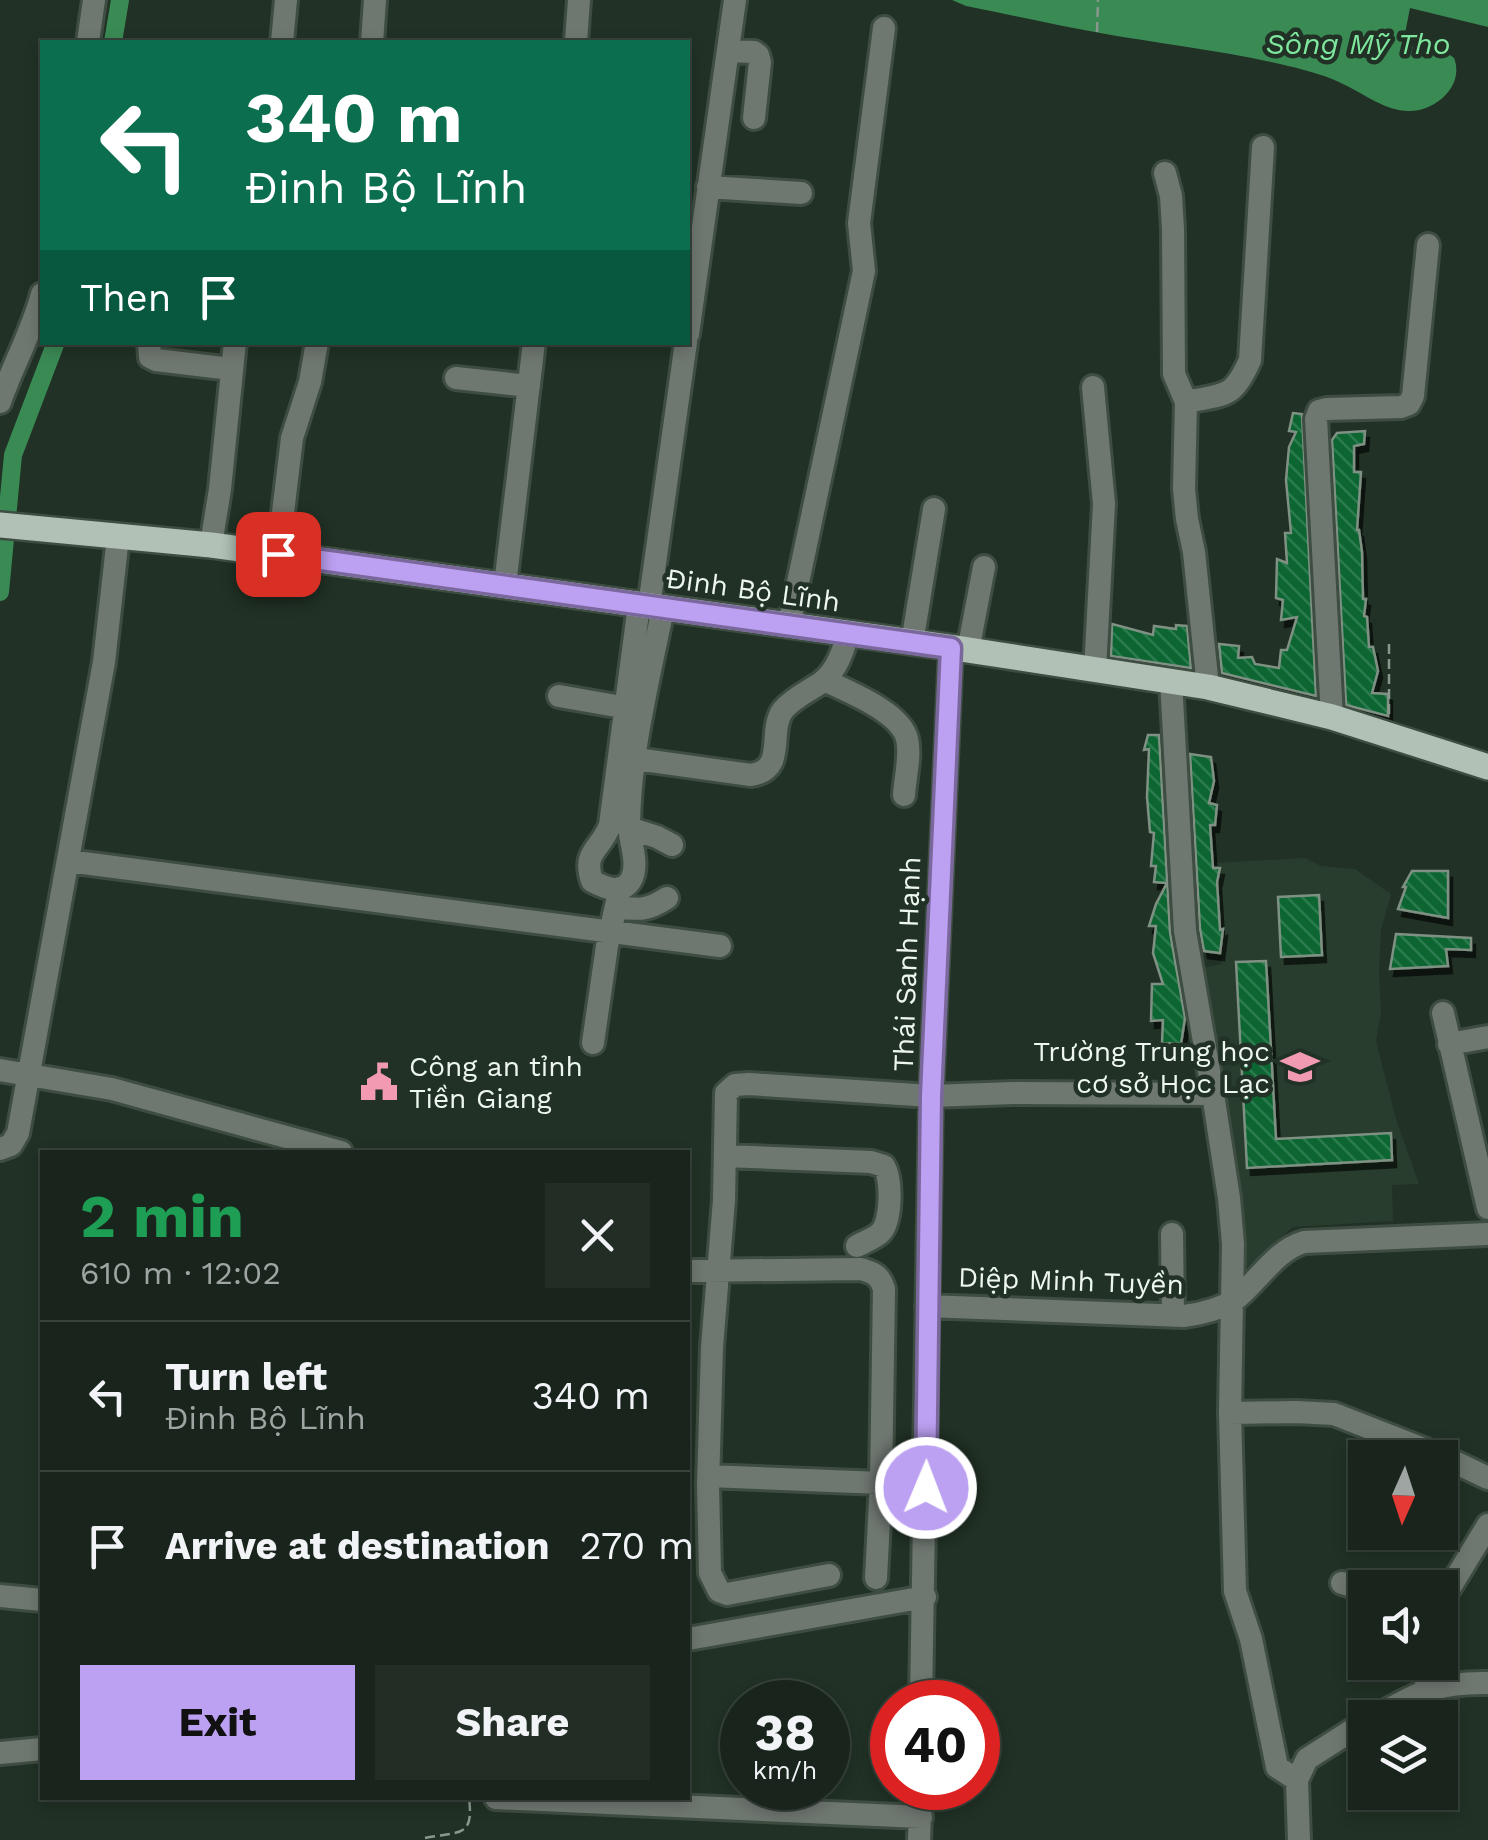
<!DOCTYPE html>
<html lang="en">
<head>
<meta charset="utf-8">
<style>
  body { margin:0; font-family:"Work Sans",sans-serif; background:#222d25; color:#f1f3f6; height:100vh; display:flex; flex-direction:column; font-size:38px; white-space:nowrap }
  * { box-sizing:border-box; margin:0 }
  p { font-size:32px; color:#9fa5a3 }
  .icon { flex:none; width:55px; height:55px; fill:none; stroke:currentColor; stroke-width:2; stroke-linecap:round; stroke-linejoin:round }
  .map { position:relative; flex:1; overflow:hidden }
  .drawer { position:absolute; left:40px; top:1150px; width:650px; height:650px; display:flex; flex-direction:column; background:#19251c; border-radius:0px; box-shadow:0 5px 15px #0003,0 0 0 2px #37423b }
  .drawer>* { flex:none }
  .top-card { position:absolute; left:40px; top:40px; width:650px; height:305px; border-radius:0px; box-shadow:0 5px 15px #0003,0 0 0 2px #37423b; background:#0b6e4f; color:#fff; overflow:hidden }
  .needle { width:65px; rotate:183deg }
  .controls { position:absolute; left:1348px; top:1440px; display:grid; gap:20px }
  .controls a { display:grid; place-items:center; width:110px; height:110px; border-radius:0px; background:#19251c; box-shadow:0 5px 15px #0003,0 0 0 2px #37423b; font-size:50px }
  .speed { position:absolute; left:720px; top:1680px; display:flex; gap:20px; font-size:50px; font-weight:700; text-align:center }
  .speed>* { display:grid; place-content:center; width:130px; height:130px; border-radius:50%; background:#19251c; box-shadow:0 5px 15px #0003,0 0 0 2px #37423b; line-height:1 }
  .speed small { font-size:25px; font-weight:400 }
  .speed .limit { border:15px solid #d22; background:#fff; color:#111 }
  .pin { position:absolute; display:grid; place-items:center; width:85px; height:85px; color:#fff; margin:-42px; border-radius:20px; box-shadow:0 5px 15px #0006 }
  .me { position:absolute; width:110px; margin:-55px; rotate:1deg; stroke-linejoin:round; filter:drop-shadow(0 0 8px #0008) }
  .turn { display:flex; align-items:center; gap:35px; height:210px; padding:0 40px; font-size:45px }
  .turn .icon { width:130px; height:130px; stroke-width:2.5 }
  .turn b { display:block; font-size:70px; line-height:85px }
  .then { display:flex; align-items:center; height:95px; padding:0 40px; background:#0003; gap:20px; font-size:38px }
  .round { display:grid; place-items:center; flex:none; width:105px; height:105px; border-radius:0px; background:#222d25 }
  .overview { display:flex; align-items:center; justify-content:space-between; height:170px; padding:0 40px }
  h1 { font-size:60px; font-weight:700; line-height:75px; color:#1e9e55 }
  .cta { display:flex; gap:20px; margin-top:auto; padding:20px 40px }
  .cta a { flex:1; height:115px; border-radius:0px; background:#bca0f2; color:#111; font-size:40px; font-weight:700; line-height:115px; text-align:center }
  .cta a+a { background:#222d25; color:#f1f3f6 }
  ul { padding:0; list-style:none }
  li { display:flex; align-items:center; gap:30px; height:150px; padding:0 40px; border-top:2px solid #37423b }
  li div { flex:1 }
  li b { display:block; font-size:38px }
  li em { font-style:normal }
  .map>svg:first-child { display:block }
</style>
</head>
<body>
<div class="map">
<svg width="1488" height="1840" viewBox="0 0 1488 1840">
  <defs>
    <pattern id="building-back-hatch" width="6" height="6" patternUnits="userSpaceOnUse" patternTransform="scale(2.5)"><rect width="6" height="6" fill="#086532"/><path d="M-1 5l2 2M0 0l6 6M5-1l2 2" fill="none" stroke="#2c7c50"/></pattern>
    <filter id="shadow"><feDropShadow dx="4" dy="7" stdDeviation="0" flood-color="#0009"/></filter>
  </defs>
  <rect width="100%" height="100%" fill="#213125"/>
  <path fill="#283d2d" d="M1305,858L1321,866L1355,869L1391,894L1381,930L1379,972L1381,1012L1376,1041L1396,1119L1419,1184L1392,1185L1393,1221L1293,1227L1237,1276L1196,969L1222,964L1216,863Z"/>
  <path fill="#3a8a54" d="M952,0H1488V27L1410,8L1403,44L1450,55L1454,58C1465,86 1435,112 1408,111C1386,111 1364,94 1345,85C1328,76 1306,70 1288,66C1226,51 1162,44 1100,33C1055,25 1011,15 966,6Z"/>
  <g fill="none" stroke-linecap="round" stroke-linejoin="round">
    <path stroke="#3a8a54" stroke-width="18" d="M113,42L120,0
      M0,592L13,455L56,342"/>
  </g>
  <path fill="url(#building-back-hatch)" stroke="#7f9183" stroke-width="2.5" filter="url(#shadow)" d="M1293,413L1302,414L1316,696L1222,673L1219,644L1239,646L1238,658L1252,657L1255,664L1279,668L1281,650H1287L1297,617L1281,620L1283,600L1276,598L1277,559L1287,563L1285,533H1291L1286,480L1289,447L1296,432L1289,431Z
    M1365,431L1364,444L1354,446V472H1361L1357,530H1359L1362,552L1363,599H1366L1364,616L1367,617L1369,647H1373L1378,671L1372,693L1388,694V716L1346,705L1332,440L1337,433Z
    M1112,624L1153,635L1154,626L1176,629V625L1187,626L1191,668L1111,656Z
    M1148,735H1159L1170,932L1185,1018L1181,1044L1162,1043L1163,1020L1151,1021L1152,984H1163L1153,953L1156,926H1149L1156,904L1167,883L1154,882L1156,866H1151L1154,833L1150,832L1147,797L1149,749L1144,750Z
    M1190,754L1211,757L1214,781L1209,803L1217,805L1215,825H1210L1213,868H1220L1217,882L1220,930L1223,929L1220,953L1204,951L1200,929Z
    M1412,871H1448V918L1398,909L1406,887H1403Z
    M1319,895L1322,955L1281,957L1278,897Z
    M1396,934L1471,938V950L1446,949L1448,966L1390,969Z
    M1266,961L1276,1139L1391,1133L1392,1160L1247,1168L1236,962Z"/>
  <g fill="none" stroke-linecap="round" stroke-linejoin="round">
    <g stroke="#3e4d41" stroke-width="28">
      <path id="minor" d="M88,42L94,0
        M282,42L286,0
        M372,42L375,0
        M576,42L579,0
        M728,51L754,52L758,55L760,62L754,118
        M1165,173L1171,196L1173,229L1174,374L1186,402L1184,489L1187,519L1194,552L1208,687
        M708,187L801,193
        M688,334L735,0
        M149,342L150,357L156,360L231,369
        M456,378L529,386
        M1093,387L1104,504L1095,670
        M0,402C13,365 32,332 42,294
        M1186,402C1225,394 1233,399 1250,360L1263,147
        M211,545L220,489L235,342
        M278,554L292,438L310,382L317,342
        M505,585L534,342
        M639,605L610,825C601,850 582,851 592,881C605,888 623,896 632,878C639,861 629,841 629,824C630,752 649,679 663,608
        M649,606L686,342
        M789,625L864,271L859,223L884,28
        M912,643L934,509
        M968,651L984,567
        M824,680C847,691 901,712 907,739C911,755 905,778 904,795
        M1171,681L1185,931L1213,1094L1229,1198L1233,1244L1230,1413L1235,1591L1251,1639L1277,1767L1297,1780
        M559,696L639,710
        M1332,717L1316,419L1319,411L1327,409L1401,407L1409,404L1413,396L1428,245
        M622,757L751,775C788,769 767,732 783,710C793,698 809,691 822,682C837,670 843,651 848,634
        M629,828L657,837L672,845
        M68,861L720,946
        M616,907C639,910 647,911 667,898
        M1443,1013L1488,1208
        M593,1043L607,946L620,888
        M1449,1044L1488,1037
        M0,1070L112,1089L341,1152
        M0,1149L11,1145L18,1133L104,662L118,537
        M725,1156L871,1162L884,1166C892,1179 892,1222 880,1233C875,1238 864,1242 857,1246
        M1172,1234L1173,1316
        M688,1271L861,1269C875,1273 880,1276 884,1289L881,1483L709,1476
        M927,1306L1184,1316C1201,1314 1224,1308 1237,1298C1259,1280 1276,1250 1304,1242L1488,1234
        M1230,1413L1296,1412L1334,1414L1444,1457L1488,1478
        M829,1575L727,1594L719,1591L710,1573L708,1485L712,1347L724,1200L726,1093L735,1085L749,1084L931,1096L1013,1093L1213,1094
        M876,1578L881,1483
        M1342,1583L1365,1590
        M0,1596L42,1600
        M1440,1604L1488,1525
        M688,1639L925,1597
        M1426,1689L1427,1662
        M921,1702L931,1096L951,648
        M1373,1718C1419,1693 1435,1682 1488,1683
        M0,1753L42,1749
        M496,1798L921,1817
        M919,1840L921,1788
        M1299,1840L1297,1780L1307,1759L1365,1722"/>
    </g>
    <g stroke="#3e4d41" stroke-width="30">
      <path id="major" d="M0,525L211,545L955,648L1208,687L1332,717L1488,767"/>
    </g>
    <path stroke="#8a978d" stroke-width="2.5" stroke-dasharray="10 5" stroke-linecap="butt" d="M1097,32L1098,0
      M1389,714V641
      M425,1838C460,1831 474,1838 469,1798"/>
    <use href="#minor" stroke="#6f7771" stroke-width="22"/>
    <use href="#major" stroke="#b1c1b5" stroke-width="25"/>
  </g>
  <g fill="none" stroke-linecap="round" stroke-linejoin="round">
    <g stroke="#7a689d" stroke-width="25">
      <path id="route" d="M278,554L951,648L931,1096L926,1488"/>
    </g>
    <use href="#route" stroke="#bca0f2" stroke-width="18"/>
  </g>
  <defs>
    <g id="school-bare" transform="scale(3)"><path d="M0-5L7-2L0 1L-7-2ZM-4 1L0 2.5L4 1V4Q0 6-4 4Z" fill="#f19ab2" stroke="#213125" stroke-width="2.5" paint-order="stroke"/></g>
    <g id="civic-bare" transform="scale(3)"><path d="M-.6-6.5H3V-4.5H.6V-3L4-1V1h2V6H-6V1h2V-1L-.6-3ZM-1.2 2.5V6h2.4V2.5Z" fill="#f19ab2" stroke="#213125" stroke-width="2.5" paint-order="stroke"/></g>
  </defs>
  <g fill-rule="evenodd">
    <use href="#school-bare" x="1300" y="1067"/>
    <use href="#civic-bare" x="379" y="1082"/>
  </g>
  <g text-anchor="middle" dominant-baseline="central" stroke-width="9" stroke-linejoin="round" paint-order="stroke">
    <g font-size="28" fill="#edf7ef" stroke="#213125">
      <text transform="translate(753 590) rotate(8)">Đinh Bộ Lĩnh</text>
      <text transform="translate(907 964) rotate(-88)">Thái Sanh Hạnh</text>
      <text transform="translate(1071 1281) rotate(2)">Diệp Minh Tuyền</text>
    </g>
    <g font-size="28" fill="#edf7ef" stroke="#213125" text-anchor="end">
      <text x="1270" y="1051">Trường Trung học<tspan x="1270" dy="32">cơ sở Học Lạc</tspan></text>
      <text x="409" y="1066" text-anchor="start">Công an tỉnh<tspan x="409" dy="32">Tiền Giang</tspan></text>
    </g>
    <g font-size="30" font-style="italic" fill="#7ee79d" stroke="#213125">
      <text x="1358" y="43">Sông Mỹ Tho</text>
    </g>
  </g>
</svg>
<div class="controls">
<a><svg class="needle" viewBox="-14 -14 28 28"><path d="M0-13l5 13h-10z" fill="#e53935"/><path d="M0 13l5-13h-10z" fill="#9fa5a3"/></svg></a>
<a><svg class="icon" aria-label="sound" viewBox="0 0 24 24"><path d="M4 9h4l5-4v14l-5-4H4zM17 9q2 3 0 6"/></svg></a>
<a><svg class="icon" aria-label="layers" viewBox="0 0 24 24"><path d="M12 4l9 5-9 5-9-5zM3 14l9 5 9-5"/></svg></a>
</div>
<div class="speed"><div>38<small>km/h</small></div><div class="limit">40</div></div>
<div class="pin" style="left:278px;top:554px;background:#d93025"><svg class="icon" aria-label="arrive" viewBox="0 0 24 24"><path d="M6 21V4h12l-3 4 3 4H6"/></svg></div>
<svg class="me" style="left:926px;top:1488px" viewBox="-20 -20 40 40"><circle r="17" fill="#bca0f2" stroke="#fff" stroke-width="3"/><path d="M0-11L8 9 0 5-8 9z" fill="#fff"/></svg>
<div class="top-card">
<div class="turn"><svg class="icon" aria-label="left" viewBox="0 0 24 24"><path d="M17 20v-9H6M10 6l-5 5 5 5"/></svg><div><b>340 m</b>Đinh Bộ Lĩnh</div></div>
<div class="then">Then<svg class="icon" aria-label="arrive" viewBox="0 0 24 24"><path d="M6 21V4h12l-3 4 3 4H6"/></svg></div>
</div>
<section class="drawer">
<div class="overview"><div><h1>2 min</h1><p>610 m · 12:02</p></div><a class="round"><svg class="icon" aria-label="close" viewBox="0 0 24 24"><path d="M6 6l12 12M18 6L6 18"/></svg></a></div>
<ul>
<li><svg class="icon" aria-label="left" viewBox="0 0 24 24"><path d="M17 20v-9H6M10 6l-5 5 5 5"/></svg><div><b>Turn left</b><p>Đinh Bộ Lĩnh</p></div><em>340 m</em></li>
<li><svg class="icon" aria-label="arrive" viewBox="0 0 24 24"><path d="M6 21V4h12l-3 4 3 4H6"/></svg><div><b>Arrive at destination</b></div><em>270 m</em></li>
</ul>
<div class="cta"><a>Exit</a><a>Share</a></div>
</section>
</div>
</body>
</html>
